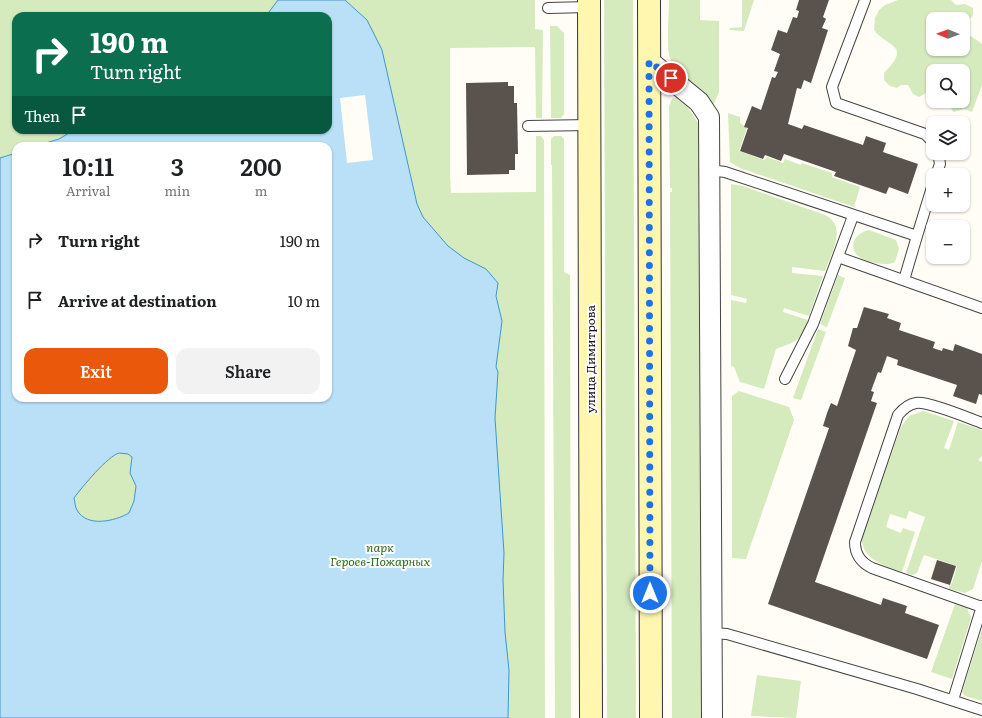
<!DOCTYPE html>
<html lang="en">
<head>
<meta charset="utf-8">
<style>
  body { margin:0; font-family:Literata,serif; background:#f2f2f2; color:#202124; height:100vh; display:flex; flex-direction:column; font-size:15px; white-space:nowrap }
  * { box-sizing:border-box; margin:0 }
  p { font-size:13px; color:#757577 }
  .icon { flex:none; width:22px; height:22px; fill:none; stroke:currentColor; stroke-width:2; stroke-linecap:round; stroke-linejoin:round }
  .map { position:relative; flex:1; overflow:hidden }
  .details { position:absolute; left:12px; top:142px; width:320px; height:260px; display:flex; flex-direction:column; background:#fff; border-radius:12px; box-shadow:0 1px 3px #0004 }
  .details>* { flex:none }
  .guide { position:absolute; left:12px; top:12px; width:320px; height:122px; border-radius:12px; box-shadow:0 1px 3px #0004; background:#0b6e4f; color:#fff; overflow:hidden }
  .needle { width:26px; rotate:271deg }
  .buttons { position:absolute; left:926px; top:12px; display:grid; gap:8px }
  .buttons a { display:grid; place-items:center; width:44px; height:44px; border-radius:8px; background:#fff; box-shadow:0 1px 3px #0004; font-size:20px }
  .pin { position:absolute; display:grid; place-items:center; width:34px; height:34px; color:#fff; margin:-17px; border:2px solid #fff; border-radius:50%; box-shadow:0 1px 4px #0007 }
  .me { position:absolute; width:44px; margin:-22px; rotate:0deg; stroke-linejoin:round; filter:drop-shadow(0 0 3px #0008) }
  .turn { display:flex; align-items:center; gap:14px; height:84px; padding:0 12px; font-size:18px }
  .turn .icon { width:52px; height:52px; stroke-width:2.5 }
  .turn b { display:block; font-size:28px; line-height:34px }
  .then { display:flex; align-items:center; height:38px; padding:0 12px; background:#0003; gap:8px; font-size:15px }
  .eta { display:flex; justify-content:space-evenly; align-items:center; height:68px; text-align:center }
  .eta b { font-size:24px; font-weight:600; line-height:28px }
  .action { display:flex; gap:8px; margin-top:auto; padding:8px 12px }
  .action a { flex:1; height:46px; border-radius:12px; background:#ea580c; color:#fff; font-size:16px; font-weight:600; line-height:46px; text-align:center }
  .action a+a { background:#f2f2f2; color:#202124 }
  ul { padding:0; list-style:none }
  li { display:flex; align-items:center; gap:12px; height:60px; padding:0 12px }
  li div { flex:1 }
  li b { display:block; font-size:15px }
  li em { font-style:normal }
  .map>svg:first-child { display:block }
</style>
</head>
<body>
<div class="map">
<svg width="982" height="718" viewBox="0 0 982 718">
  <rect width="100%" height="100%" fill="#fffdf5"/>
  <path fill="#d5ebbd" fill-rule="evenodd" d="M0,0H535V29L543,30L542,118H536L535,47L450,48V176L451,193L536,192V136H541L544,140L545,718H0ZM16,16H328V130H16ZM16,146H328V398H16Z
    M604,0H633L636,718H607Z
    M669,0H700V20L719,21V92L713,106C702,89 677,75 670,58C666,48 669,13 669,0Z
    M742,0H754L744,31L729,30L730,28L742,27Z
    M898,0H951L956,5L965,4L973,8V15L965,26L968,34L982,44V85L972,112L964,109L953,112L948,101H963V71H933V89L919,97L913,94L908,85H901L897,88L890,86L884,80V73C912,44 889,49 874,30L875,18L879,10L885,5ZM933,19H963V49H933Z
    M550,26H557L564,33V114L561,118H551Z
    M677,97L683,100L699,124L702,718H672L670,192H672V188H670L669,106L672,99Z
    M728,113L740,117V123L747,128L739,151L764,160L767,157L783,163L785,159L801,165L802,163L832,173V177L860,187L854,207L740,168L730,162Z
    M554,136H561L564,139V272L570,275L571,718H555L552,165H551V139Z
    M731,184L743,186L825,215C848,226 831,254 825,271L792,267V273L823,276L809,316L784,308L783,312L808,320C800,342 797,341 776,349L764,389L740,382L734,367L731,366V300L746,303L747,299L731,295Z
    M869,230L896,240L899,249L895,262C886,267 862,262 856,254C848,243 858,232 869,230Z
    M838,275L845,278L827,327L820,324Z
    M818,329L826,332L801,400L793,398Z
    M739,391L789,407L794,420L746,559L732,558V396Z
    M923,411L954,421L944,448L949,450L958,422L982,430V456L978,460L982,462V561L973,589L965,593L949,589V585L951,586L957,566L924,555L917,573L912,575L906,573L925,517L909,511L906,519L890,514L886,527L901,533L903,528L915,532L902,572C885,566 860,559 862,536L901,427L909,416Z
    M955,604L967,608L971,618L952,679L931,672Z
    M982,629V701L965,696L962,692Z
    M757,675L801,681L796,718L751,716Z"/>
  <path fill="#b9e0f7" stroke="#3f96cf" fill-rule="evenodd" d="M278,0H345L367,20L382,50L417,204L423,217L448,246L464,258L486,269L498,283L496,296L502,321L496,367L498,372L495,418L504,553L503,580L505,632L509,670L508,718H0V158L16,153V398H328V146H36L59,139L74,130H328V16H266ZM119,453L128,454L132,457L130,473L136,486L134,501L129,513C115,521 87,528 77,510C75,507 75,502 74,498C82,487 108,456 119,453Z"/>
  <path fill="#fffdf5" d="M365,95L373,160L347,163L340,98Z"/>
  <path fill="#5a524d" d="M799,0H829L823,17L826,19L822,28L828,30L811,83L804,80L801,89L797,88L788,124L802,129L804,125L863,145L866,136L886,143L883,152L918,164L908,194L889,187L886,194L834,176L836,172L784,154L781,161L765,155L763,159L740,151L748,128L744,127L752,106L761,110L772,77L775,78L778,72L774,71L780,54L771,50L778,30L787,33L793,17L797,18L799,11L796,10Z
    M508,82V86H514V103H517L518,154H515V170H509V174L467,175L466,83Z
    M864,307L889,314L887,318L901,323L899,330L935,342L933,348L942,351L943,348L953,351L955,344L982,354V395L979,394L976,404L953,396L957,385L897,365L898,360L887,356L881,373L878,372L871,391L874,392L871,401L877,403L815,582L881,605L883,598L907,606L905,613L939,625L927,659L768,604L829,428L823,426L827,413L831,403L837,406L856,350L848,346L853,328H857Z
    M937,560L956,566L950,585L931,579Z"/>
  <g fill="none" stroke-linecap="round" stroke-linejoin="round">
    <g stroke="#444" stroke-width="12">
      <path id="lane" d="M865,0L832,87L836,103L925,134L933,142
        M548,8L589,7
        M528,126L589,125
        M710,170L725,172L917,236L933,184
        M936,175L940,164L938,153
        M838,257L982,308
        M904,280L917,236
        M785,379L813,324L853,216
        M982,423C968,418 928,401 916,403C909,404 903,409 898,415L855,542C855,554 860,562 872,568L982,607
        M712,633L727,634L917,689L982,710
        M953,700L982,606"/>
    </g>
    <g stroke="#444" stroke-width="22">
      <path id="street" d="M649,61L699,102L709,117L712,718"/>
    </g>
    <g stroke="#333" stroke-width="24">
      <path id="secondary" d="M589,0L591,718
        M649,0L651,718"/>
    </g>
    <use href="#lane" stroke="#fff" stroke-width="10"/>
    <use href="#street" stroke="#fff" stroke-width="20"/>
    <use href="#secondary" stroke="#fff6b0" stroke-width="22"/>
  </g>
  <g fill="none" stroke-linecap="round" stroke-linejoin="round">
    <path stroke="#1a73e8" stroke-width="7" stroke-dasharray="0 12.6" d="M650,593L649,61L671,78"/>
  </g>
  <g text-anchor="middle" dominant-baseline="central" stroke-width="4" stroke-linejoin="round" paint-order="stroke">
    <g font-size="12" fill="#111" stroke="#fff">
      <text transform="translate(590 359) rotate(-90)">улица Димитрова</text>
    </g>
    <g font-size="12" font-style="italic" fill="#2f6b1f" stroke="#fff">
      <text x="380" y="547">парк<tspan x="380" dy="14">Героев-Пожарных</tspan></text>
    </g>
  </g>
</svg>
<div class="buttons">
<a><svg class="needle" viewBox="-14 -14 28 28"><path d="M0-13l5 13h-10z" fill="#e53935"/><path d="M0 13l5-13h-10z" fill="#757577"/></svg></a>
<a><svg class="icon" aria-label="search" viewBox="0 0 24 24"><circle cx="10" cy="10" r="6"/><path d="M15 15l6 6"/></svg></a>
<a><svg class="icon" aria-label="layers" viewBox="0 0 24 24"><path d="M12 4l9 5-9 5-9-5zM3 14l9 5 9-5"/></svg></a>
<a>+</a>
<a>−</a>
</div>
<div class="pin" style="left:671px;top:78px;background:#d93025"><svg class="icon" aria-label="arrive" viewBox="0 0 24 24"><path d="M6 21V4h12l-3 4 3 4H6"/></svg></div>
<svg class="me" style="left:650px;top:593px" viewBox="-20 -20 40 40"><circle r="17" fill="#1a73e8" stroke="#fff" stroke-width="3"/><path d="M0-11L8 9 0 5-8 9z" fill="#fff"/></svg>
<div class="guide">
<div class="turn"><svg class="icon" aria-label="right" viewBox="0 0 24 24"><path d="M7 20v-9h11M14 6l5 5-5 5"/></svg><div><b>190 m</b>Turn right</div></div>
<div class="then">Then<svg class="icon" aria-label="arrive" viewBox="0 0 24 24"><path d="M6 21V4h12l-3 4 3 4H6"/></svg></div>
</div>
<section class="details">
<div class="eta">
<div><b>10:11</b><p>Arrival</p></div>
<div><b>3</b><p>min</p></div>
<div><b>200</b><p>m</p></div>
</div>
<ul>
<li><svg class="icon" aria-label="right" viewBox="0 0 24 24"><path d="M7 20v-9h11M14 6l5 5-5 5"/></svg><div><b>Turn right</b></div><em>190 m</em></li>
<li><svg class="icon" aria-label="arrive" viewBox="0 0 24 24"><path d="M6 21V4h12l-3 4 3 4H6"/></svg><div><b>Arrive at destination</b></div><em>10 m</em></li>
</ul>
<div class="action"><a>Exit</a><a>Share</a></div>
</section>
</div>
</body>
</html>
